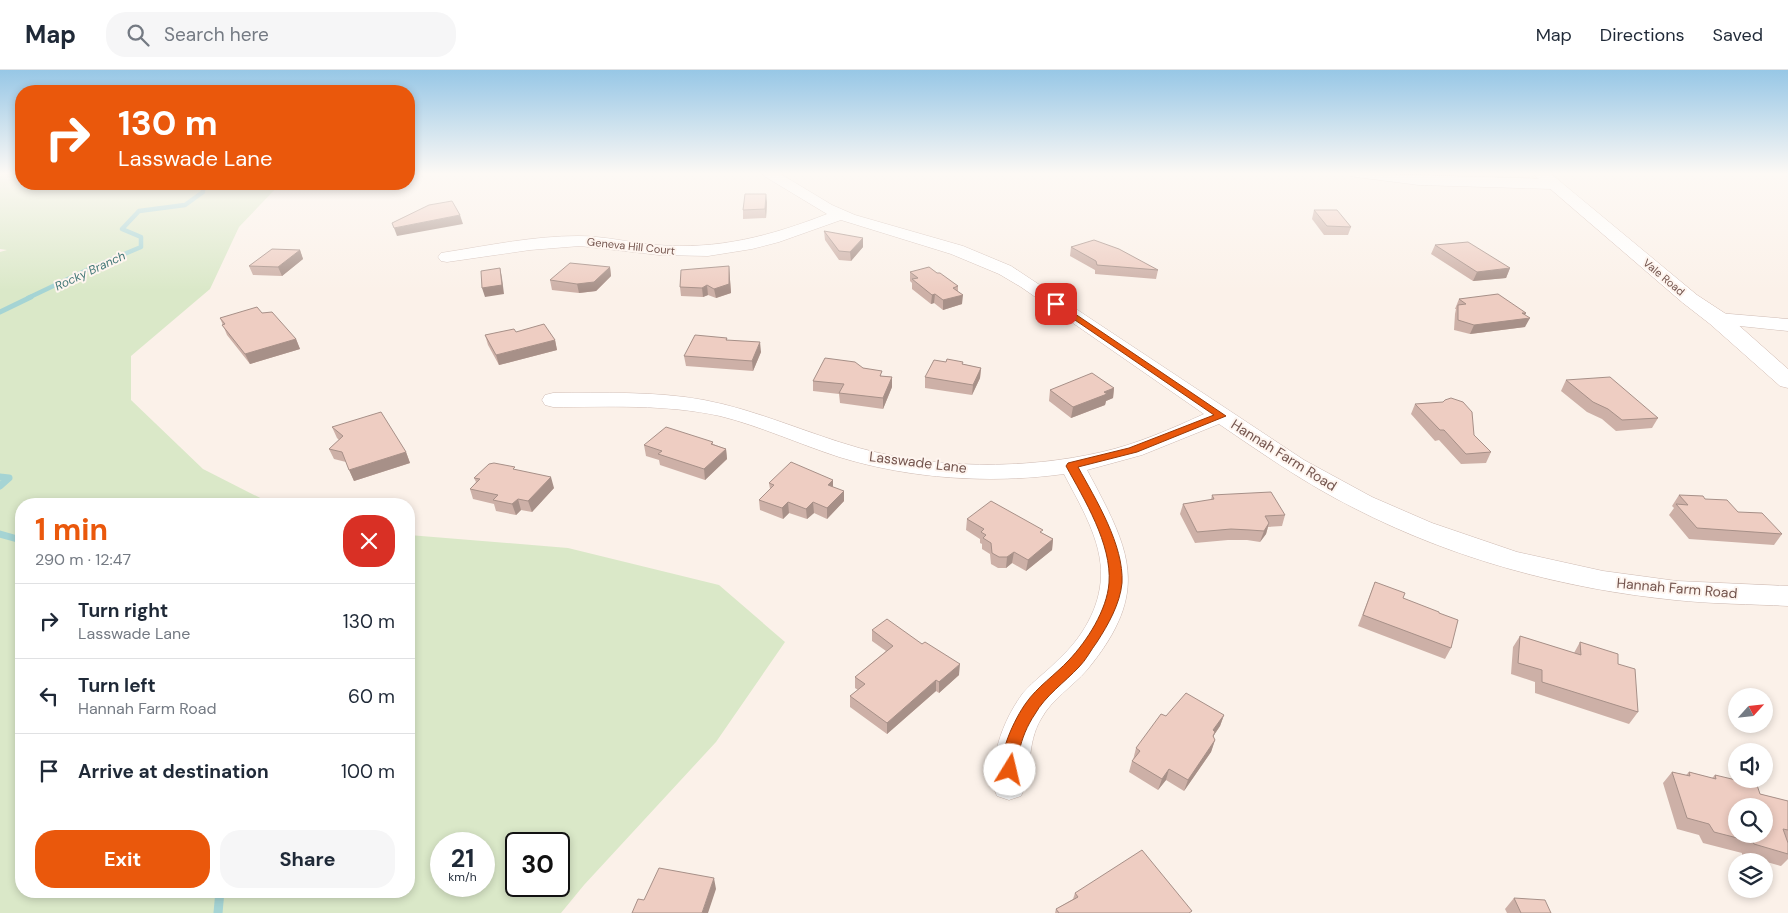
<!DOCTYPE html>
<html lang="en">
<head>
<meta charset="utf-8">
<style>
  body { margin:0; font-family:"DM Sans",sans-serif; background:#f6f6f7; color:#1f2937; height:100vh; display:flex; flex-direction:column; font-size:19px; white-space:nowrap }
  * { box-sizing:border-box; margin:0 }
  p { font-size:16px; color:#747a83 }
  .icon { flex:none; width:28px; height:28px; fill:none; stroke:currentColor; stroke-width:2; stroke-linecap:round; stroke-linejoin:round }
  .map { position:relative; flex:1; overflow:hidden }
  .side { position:absolute; left:15px; top:428px; width:400px; height:400px; display:flex; flex-direction:column; background:#fff; border-radius:20px; box-shadow:0 2px 8px #0003 }
  .side>* { flex:none }
  .hud { position:absolute; left:15px; top:15px; width:400px; height:105px; border-radius:20px; box-shadow:0 2px 8px #0003; background:#ea580c; color:#fff; overflow:hidden }
  .needle { width:32px; rotate:63deg }
  .buttons { position:absolute; left:1728px; top:618px; display:grid; gap:10px }
  .buttons a { display:grid; place-items:center; width:45px; height:45px; border-radius:50%; background:#fff; box-shadow:0 2px 8px #0003; font-size:25px }
  .speed { position:absolute; left:430px; top:762px; display:flex; gap:10px; font-size:25px; font-weight:700; text-align:center }
  .speed>* { display:grid; place-content:center; width:65px; height:65px; border-radius:50%; background:#fff; box-shadow:0 2px 8px #0003; line-height:1 }
  .speed small { font-size:12px; font-weight:400 }
  .speed .limit { border:2px solid #111; border-radius:8px; background:#fff; color:#111 }
  .pin { position:absolute; display:grid; place-items:center; width:42px; height:42px; color:#fff; margin:-21px; border-radius:10px; box-shadow:0 2px 8px #0006 }
  .me { position:absolute; width:55px; margin:-28px; rotate:9deg; stroke-linejoin:round; filter:drop-shadow(0 0 4px #0008) }
  .turn { display:flex; align-items:center; gap:18px; height:105px; padding:0 20px; font-size:22px }
  .turn .icon { width:65px; height:65px; stroke-width:2.5 }
  .turn b { display:block; font-size:35px; line-height:42px }
  .round { display:grid; place-items:center; flex:none; width:52px; height:52px; border-radius:20px; background:#f6f6f7 }
  .overview { display:flex; align-items:center; justify-content:space-between; height:85px; padding:0 20px }
  h1 { font-size:30px; font-weight:700; line-height:38px; color:#ea580c }
  .cta { display:flex; gap:10px; margin-top:auto; padding:10px 20px }
  .cta a { flex:1; height:58px; border-radius:20px; background:#ea580c; color:#fff; font-size:20px; font-weight:700; line-height:58px; text-align:center }
  .cta a+a { background:#f6f6f7; color:#1f2937 }
  ul { padding:0; list-style:none }
  li { display:flex; align-items:center; gap:15px; height:75px; padding:0 20px; border-top:1px solid #e0e1e3 }
  li div { flex:1 }
  li b { display:block; font-size:19px }
  li em { font-style:normal }
  header { display:flex; align-items:center; gap:30px; box-sizing:border-box; height:70px; padding:0 25px; background:#fff; border-bottom:1px solid #e0e1e3 }
  header strong { font-size:24px }
  nav { display:flex; gap:28px; margin-inline-start:auto; font-size:18px }
  .search { width:350px; height:45px; background:#f6f6f7; display:flex; align-items:center; gap:12px; box-sizing:border-box; padding:0 18px; border-radius:20px; color:#747a83; font-size:19px }
  .map>svg:first-child { display:block }
</style>
</head>
<body>
<header>
<strong>Map</strong>
<div class="search"><svg class="icon" aria-label="search" viewBox="0 0 24 24"><circle cx="10" cy="10" r="6"/><path d="M15 15l6 6"/></svg>Search here</div>
<nav><a>Map</a><a>Directions</a><a>Saved</a></nav>
</header>
<div class="map">
<svg width="1788" height="843" viewBox="0 0 1788 843">
  <rect width="100%" height="100%" fill="#fbf1e9"/>
  <path fill="#dae8c8" fill-rule="evenodd" d="M0,103H21V114H280L239,157L210,219L131,286V330L203,399L272,434H21V821H409V465L568,478L719,515L785,572L716,672L584,815L561,843H0V182L7,180L0,179ZM441,774H484V816H441ZM516,774H559V816H516Z"/>
  <g fill="none" stroke-linecap="round" stroke-linejoin="round">
    <path stroke="#a5d4d4" stroke-width="4.5" d="M28,228L91,198L141,177V167L122,159L139,141L185,135L203,122V114"/>
    <path stroke="#a5d4d4" stroke-width="5" d="M0,242L31,227"/>
    <path stroke="#a5d4d4" stroke-width="7" d="M0,407L9,408L0,416
      M0,464L21,470"/>
    <path stroke="#a5d4d4" stroke-width="9" d="M218,843L220,821"/>
    <g stroke="#cebab2" stroke-width="1">
      <path id="street" d="M762,103H779L832,135L855,145L963,176L1011,196L1304,390L1372,427L1432,453L1517,482L1603,501L1677,511L1788,516V536C1750,534 1712,534 1675,530C1564,519 1453,489 1354,438C1306,414 1263,384 1219,354L1142,385L1087,400C1130,480 1152,521 1087,600C1072,617 1052,629 1041,649C1026,674 1033,702 1021,726L1009,730L997,726C991,713 992,703 995,689C998,666 1009,642 1023,623C1034,610 1048,601 1059,589C1082,568 1100,538 1101,506C1102,470 1080,435 1064,404C990,414 911,409 839,387C799,374 760,356 720,346C666,334 608,337 553,337L545,335L542,330L545,325L553,323C603,323 655,321 704,330C757,340 806,363 859,378C935,399 1024,400 1102,382C1137,374 1171,359 1204,344L1021,217L999,204L951,184L841,150L779,172L752,179L708,186L659,185L580,176L530,180L447,192L441,191L438,187L441,183L447,182C491,175 534,166 578,166C605,166 631,173 657,175C717,180 771,166 827,144L764,106Z
        M1349,103L1553,109L1558,111L1561,114L1558,117L1553,119L1419,115L1356,107L1351,106Z
        M1718,243L1788,249V261L1711,253L1708,249L1711,245Z"/>
    </g>
    <g stroke="#d1b9b0" stroke-width="1">
      <path id="secondary" d="M1532,103H1550L1697,225L1726,244L1788,299V318L1780,316L1710,254L1683,233Z"/>
    </g>
    <use href="#street" fill="#fff" fill-rule="evenodd"/>
    <use href="#secondary" fill="#fff" fill-rule="evenodd"/>
  </g>
  <path fill="#cdb0a7" d="M767,132L766,148L743,149V140Z
    M1314,140L1351,157L1348,165H1324L1312,149Z
    M824,161L863,177L851,191L839,190L825,170Z
    M1435,175L1510,198L1506,208L1473,211L1431,184Z
    M1071,177L1158,200L1156,209L1095,204V200L1070,186Z
    M300,180L303,189L282,206L253,205L249,196Z
    M729,196L731,223L716,228L708,225L703,227L681,226L680,217Z
    M610,197L611,206L596,221L579,223L552,220L550,210Z
    M910,202L958,216V221L962,234L943,240L934,233L931,234L912,219V213L910,211Z
    M1459,229L1525,245V257L1470,264L1454,260L1455,244L1456,239H1455Z
    M262,243L296,269L300,279L250,294L227,265L220,248Z
    M516,262L555,270L557,280L499,295L488,275L485,265Z
    M727,268V270L761,282L753,301L686,296L684,286Z
    M963,294L981,298L980,308L972,325L925,318V307Z
    M863,298L882,306L892,307V317L883,339L840,333L839,324L813,321V311Z
    M1566,310L1658,348L1652,358L1616,361L1602,349L1587,342L1561,321Z
    M1114,318L1113,328L1106,331L1105,335L1071,348L1049,331L1050,320Z
    M1415,334L1474,365L1491,382L1486,393L1461,394L1439,370L1435,371L1411,344Z
    M332,357L406,382L410,393L354,411L346,392L334,389L329,379L339,370L337,368Z
    M713,372V374L726,379L727,389L705,410L660,395L659,390L646,386L644,375Z
    M516,400L554,418L532,442L521,440L516,445L496,441L494,434L473,429L470,419L476,412L474,408Z
    M769,413L833,417L844,431L827,449L814,443L807,449L789,443L783,449L760,440L759,430L770,419Z
    M1212,425L1285,445L1282,456L1268,457L1266,464L1260,472L1247,470H1228L1195,473L1180,444L1183,434L1211,430Z
    M1679,425L1705,429L1738,442L1782,464L1774,475L1689,469L1669,445L1674,438L1672,436Z
    M967,449L1042,463L1053,469L1052,480L1026,501L1012,493L1006,498H998L991,494L990,484L982,479V474L980,473V469L966,460Z
    M1375,512L1403,528L1451,578L1445,589L1358,556Z
    M872,560L959,605L939,623L936,621L887,664L850,637V626L858,620L855,618V607L886,581L872,571Z
    M1520,566L1574,583L1580,572L1618,594L1638,642L1629,654L1535,623V612L1511,604L1513,577Z
    M1224,645L1220,656L1214,665L1213,667L1215,670L1211,682L1184,721L1166,710L1158,720L1129,702L1132,691L1133,690L1136,678L1166,646Z
    M1672,702L1686,705L1689,702L1712,708L1715,705L1760,724L1788,731V789L1781,796L1742,785V783L1703,773L1699,765L1677,759L1663,713Z
    M1075,823L1192,843H1055L1056,839L1073,829Z
    M1514,828L1551,843H1507L1505,839Z"/>
  <path fill="#a79088" d="M766,124L767,132L766,148L765,139Z
    M460,145L463,154L397,166L394,158Z
    M863,168V177L851,191L850,182Z
    M300,180L303,189L282,206L278,197Z
    M729,196L731,223L716,228L714,219Z
    M610,197L611,206L596,221L579,223L577,214Z
    M500,198L502,208L504,224L485,227L482,218Z
    M1510,198L1506,208L1473,211L1477,202Z
    M707,215L708,225L703,227L702,218Z
    M935,224L934,233L931,234L932,225Z
    M963,225L962,234L943,240V230Z
    M1522,243H1526L1523,249L1530,248L1525,257L1470,264L1474,255Z
    M296,269L300,279L250,294L245,284Z
    M555,270L557,280L499,295L496,285Z
    M760,272L761,282L753,301L752,291Z
    M981,298L980,308L972,325L973,315Z
    M892,307V317L883,339V328Z
    M1114,318L1113,328L1106,331L1105,335L1071,348L1073,337L1104,322Z
    M726,379L727,389L705,410L704,399Z
    M406,382L410,393L354,411L349,400Z
    M551,407L554,418L532,442L528,431Z
    M833,410V421L828,415Z
    M844,421V431L827,449V438Z
    M518,429L521,440L516,445L512,434Z
    M788,432L789,443L783,449L782,438Z
    M813,432L814,443L807,449L806,439Z
    M1269,453L1266,464L1260,472L1264,461Z
    M1053,469L1052,480L1026,501L1028,490Z
    M1014,482L1012,493L1006,498L1007,487Z
    M960,594L959,605L939,623V612Z
    M936,610V621L887,664V653Z
    M1224,645L1220,656L1214,665L1212,673L1213,660Z
    M1215,670L1211,682L1184,721L1188,710Z
    M1169,699L1166,710L1158,720L1162,709Z
    M714,808L716,819L708,843H702Z"/>
  <path fill="#eecdc2" stroke="#a79088" fill-rule="evenodd" d="M745,124H766L765,139L743,140Z
    M452,131L460,145L394,158L392,153L429,135Z
    M1314,140H1337L1351,157L1327,156Z
    M824,161L863,168L850,182L839,181Z
    M1094,170L1119,179L1158,200L1097,195L1096,191L1071,177Z
    M1468,172L1510,198L1477,202L1435,175Z
    M272,179L300,180L278,197L249,196Z
    M570,193L610,197L594,212L577,214L550,210Z
    M729,196V214L714,219L707,215L702,218L680,217L681,200Z
    M929,197L937,203H940L958,216L953,218L963,225L943,230L935,224L932,225L912,209L918,208L910,202Z
    M500,198L502,215L482,218L481,201Z
    M1498,224L1526,243H1522L1530,248L1474,255L1458,250V235L1466,234L1459,229Z
    M257,237L262,243L272,242L296,269L245,284L222,255L225,254L220,248Z
    M544,254L555,270L496,285L485,265L514,259L516,262Z
    M695,265L727,268L726,270L760,272L752,291L684,286Z
    M825,288L855,292L863,298L882,301L880,306L892,307L883,328L839,323L844,314L813,311Z
    M947,289L963,292L962,294L981,298L973,315L925,307L934,290L946,292Z
    M1092,303L1114,318L1104,322L1107,324L1073,337L1050,320Z
    M1610,307L1658,348L1622,350L1608,339L1593,332L1566,310Z
    M1451,328L1463,332L1472,342L1474,365L1491,382L1466,384L1444,360H1440L1415,334L1443,332L1445,330Z
    M381,342L406,382L349,400L342,382L329,379L343,366L332,357Z
    M666,357L713,372L711,374L726,379L704,399L658,384L662,381L644,375Z
    M791,392L833,410L828,415L844,421L827,438L813,432L806,439L788,432L782,438L759,430L774,415L769,413Z
    M494,393L515,397L513,399L551,407L528,431L518,429L512,434L493,430L498,425L470,419L480,409L474,408L489,394Z
    M1271,422L1285,445L1265,446L1269,453L1264,461L1250,460L1231,459L1197,462L1183,434L1214,429L1212,425Z
    M1679,425L1703,426L1705,429L1727,430L1738,442L1762,443L1782,464L1697,458L1676,434L1688,435Z
    M991,431L1043,460L1040,462L1053,469L1028,490L1014,482L1007,487H999L992,483L991,473L983,468L986,465L981,462L984,459L967,449Z
    M1375,512L1405,523L1403,528L1439,542V543L1458,550L1451,578L1363,545Z
    M887,549L922,574L925,572L960,594L939,612L936,610L887,653L850,626L865,614L855,607L893,576L872,560Z
    M1520,566L1581,585L1580,572L1618,584V594L1635,599L1638,642L1542,612V600L1518,593Z
    M1186,623L1224,645L1213,660L1215,662L1213,666L1215,670L1188,710L1169,699L1162,709L1132,691L1140,681L1136,678L1161,644L1166,646Z
    M1672,702L1690,706L1689,702L1716,709L1715,705L1757,715L1760,724L1788,731V760L1783,759L1788,773V784L1754,774L1753,772L1714,762L1709,754L1687,748ZM1736,736H1764V764H1736Z
    M1142,780L1192,841L1189,843H1059L1056,839L1078,827L1075,823Z
    M659,798L714,808L702,843H632L638,829L644,830Z
    M1514,828L1545,830L1551,843H1521Z"/>
  <linearGradient id="sky" x2="0" y2="1"><stop stop-color="#97c7e6"/><stop offset="0.47" stop-color="#fdf9f5"/><stop offset="1" stop-color="#fdf9f5" stop-opacity="0"/></linearGradient>
  <rect width="1788" height="221" fill="url(#sky)"/>
  <path fill="#ea580c" stroke="#983908" d="M1056,231L1226,346L1137,382L1078,397C1096,430 1124,475 1122,513C1120,534 1108,555 1097,572C1091,580 1086,590 1079,597C1065,612 1045,626 1035,644C1027,656 1022,668 1019,682C1017,690 1019,697 1015,704L1010,706L1004,704C996,687 1015,648 1026,633C1037,617 1055,605 1069,590C1087,571 1107,540 1109,513C1112,474 1084,429 1066,396L1068,393L1129,378L1214,345L1053,235L1052,234Z"/>
  <g text-anchor="middle" dominant-baseline="central" stroke-width="4" stroke-linejoin="round" paint-order="stroke">
    <g font-size="11" fill="#74554e" stroke="#fef5ef">
      <text transform="translate(631 176) rotate(6)">Geneva Hill Court</text>
      <text transform="translate(1664 207) rotate(40)">Vale Road</text>
    </g>
    <g font-size="12" font-style="italic" fill="#427777" stroke="#fef5ef">
      <text transform="translate(90 201) rotate(-25)">Rocky Branch</text>
    </g>
    <g font-size="14" fill="#74554e" stroke="#fef5ef">
      <text transform="translate(1284 385) rotate(32)">Hannah Farm Road</text>
      <text transform="translate(918 392) rotate(7)">Lasswade Lane</text>
      <text transform="translate(1677 518) rotate(5)">Hannah Farm Road</text>
    </g>
  </g>
</svg>
<div class="buttons">
<a><svg class="needle" viewBox="-14 -14 28 28"><path d="M0-13l5 13h-10z" fill="#e53935"/><path d="M0 13l5-13h-10z" fill="#747a83"/></svg></a>
<a><svg class="icon" aria-label="sound" viewBox="0 0 24 24"><path d="M4 9h4l5-4v14l-5-4H4zM17 9q2 3 0 6"/></svg></a>
<a><svg class="icon" aria-label="search" viewBox="0 0 24 24"><circle cx="10" cy="10" r="6"/><path d="M15 15l6 6"/></svg></a>
<a><svg class="icon" aria-label="layers" viewBox="0 0 24 24"><path d="M12 4l9 5-9 5-9-5zM3 14l9 5 9-5"/></svg></a>
</div>
<div class="speed"><div>21<small>km/h</small></div><div class="limit">30</div></div>
<div class="pin" style="left:1056px;top:234px;background:#d93025"><svg class="icon" aria-label="arrive" viewBox="0 0 24 24"><path d="M6 21V4h12l-3 4 3 4H6"/></svg></div>
<svg class="me" style="left:1010px;top:700px" viewBox="-20 -20 40 40"><circle r="19" fill="#fff"/><path d="M0-13L10 11 0 6-10 11z" fill="#ea580c"/></svg>
<div class="hud">
<div class="turn"><svg class="icon" aria-label="right" viewBox="0 0 24 24"><path d="M7 20v-9h11M14 6l5 5-5 5"/></svg><div><b>130 m</b>Lasswade Lane</div></div>
</div>
<section class="side">
<div class="overview"><div><h1>1 min</h1><p>290 m · 12:47</p></div><a class="round" style="background:#d93025;color:#fff"><svg class="icon" aria-label="close" viewBox="0 0 24 24"><path d="M6 6l12 12M18 6L6 18"/></svg></a></div>
<ul>
<li><svg class="icon" aria-label="right" viewBox="0 0 24 24"><path d="M7 20v-9h11M14 6l5 5-5 5"/></svg><div><b>Turn right</b><p>Lasswade Lane</p></div><em>130 m</em></li>
<li><svg class="icon" aria-label="left" viewBox="0 0 24 24"><path d="M17 20v-9H6M10 6l-5 5 5 5"/></svg><div><b>Turn left</b><p>Hannah Farm Road</p></div><em>60 m</em></li>
<li><svg class="icon" aria-label="arrive" viewBox="0 0 24 24"><path d="M6 21V4h12l-3 4 3 4H6"/></svg><div><b>Arrive at destination</b></div><em>100 m</em></li>
</ul>
<div class="cta"><a>Exit</a><a>Share</a></div>
</section>
</div>
</body>
</html>
